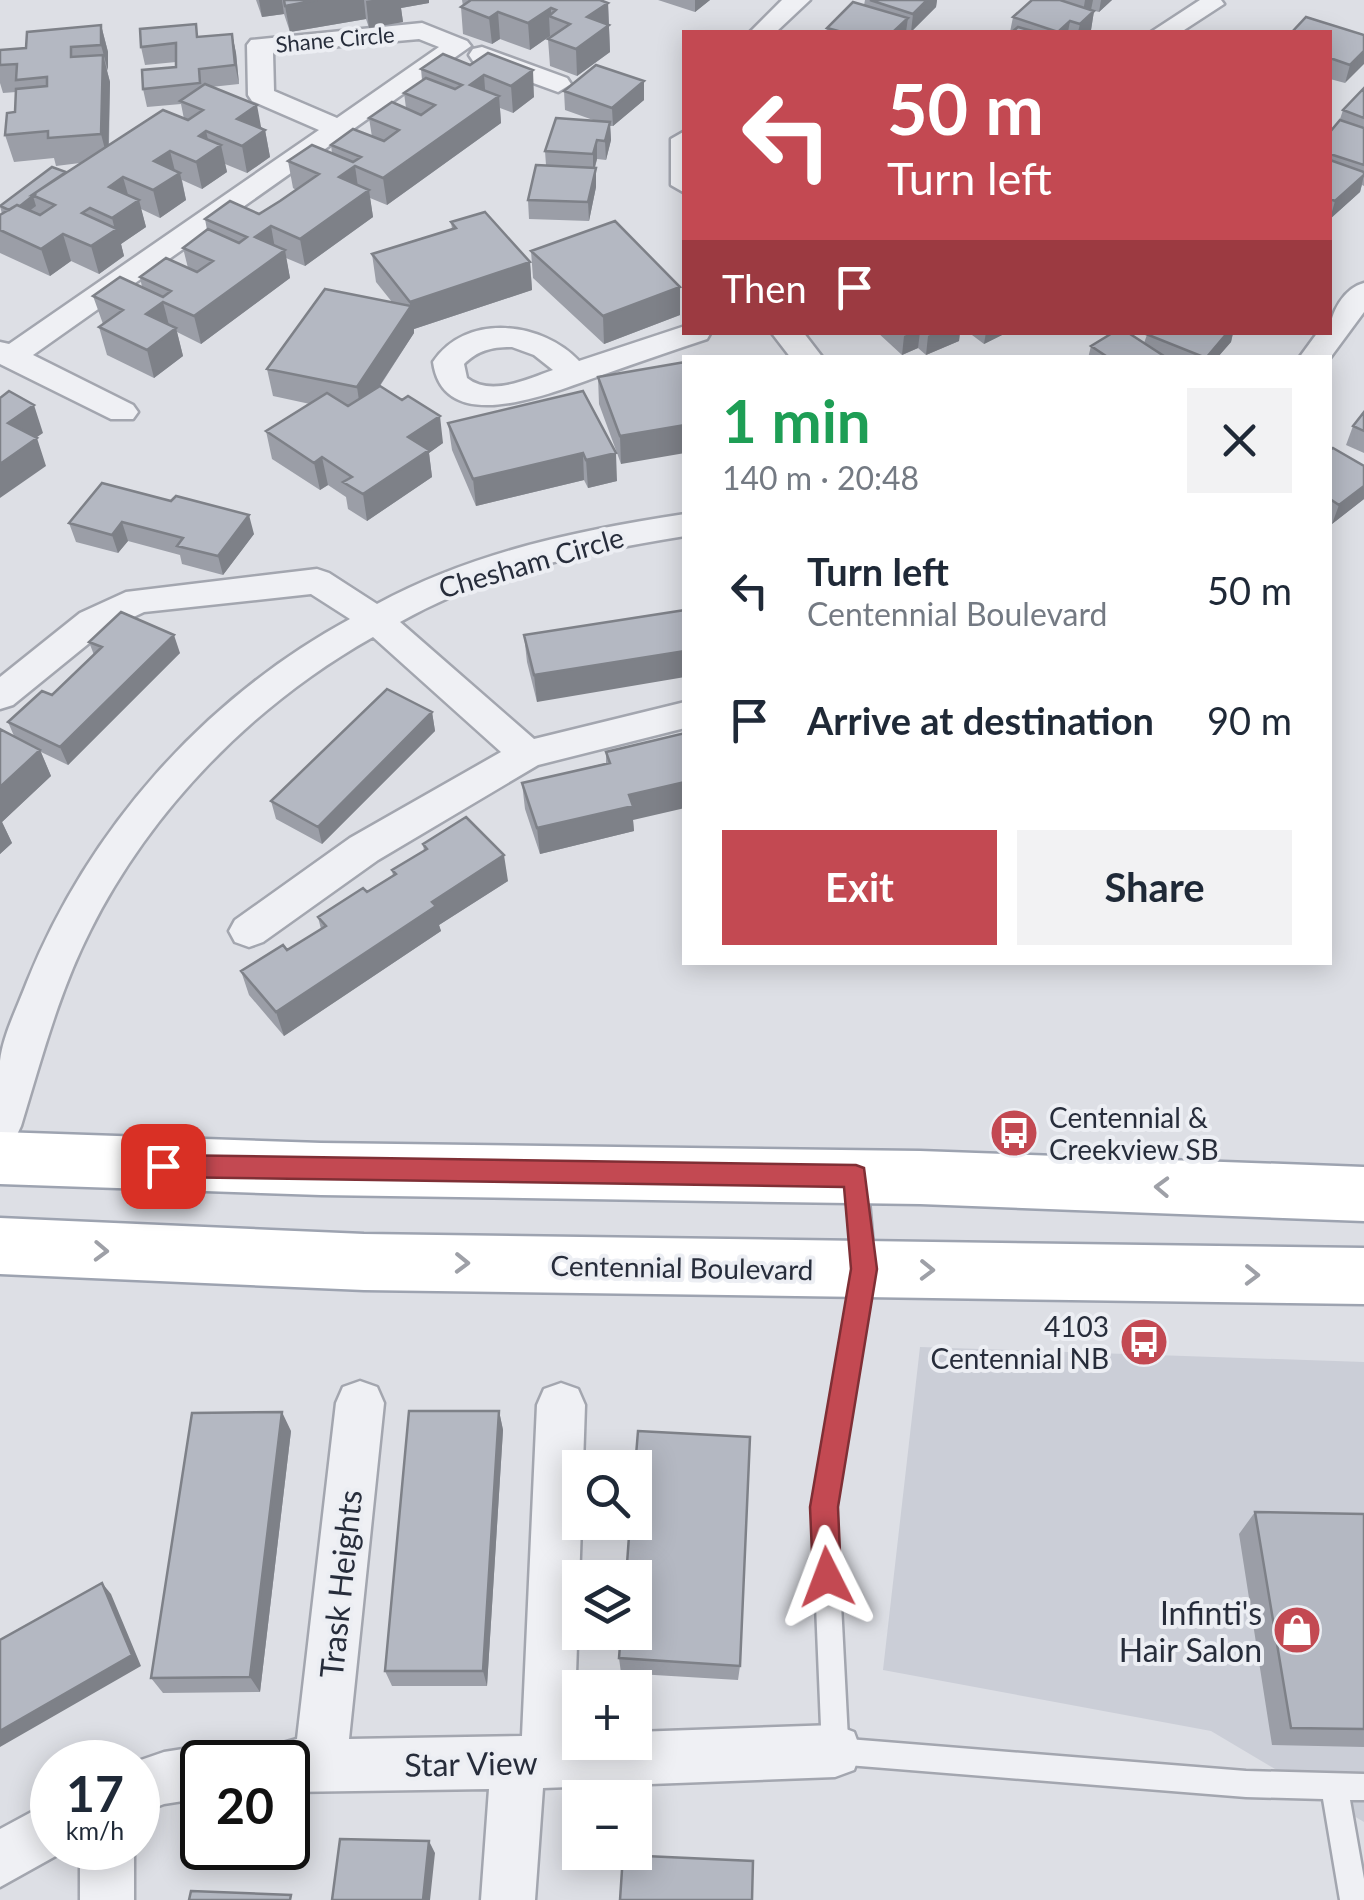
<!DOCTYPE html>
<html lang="en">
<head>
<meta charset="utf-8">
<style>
  body { margin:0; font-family:Lato,sans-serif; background:#f2f2f3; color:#1f2937; height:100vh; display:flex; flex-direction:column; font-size:38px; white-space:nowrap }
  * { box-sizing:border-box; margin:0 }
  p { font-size:32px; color:#747a83 }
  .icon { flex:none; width:55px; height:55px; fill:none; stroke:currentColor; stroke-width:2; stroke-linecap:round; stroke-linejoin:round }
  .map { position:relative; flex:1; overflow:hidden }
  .details { position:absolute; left:682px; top:355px; width:650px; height:610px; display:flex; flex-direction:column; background:#fff; border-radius:0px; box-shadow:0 5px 25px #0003 }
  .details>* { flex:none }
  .guide { position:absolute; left:682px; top:30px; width:650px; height:305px; border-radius:0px; box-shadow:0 5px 25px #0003; background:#c34952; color:#fff; overflow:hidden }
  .buttons { position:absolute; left:562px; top:1450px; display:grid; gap:20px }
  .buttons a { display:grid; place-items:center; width:90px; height:90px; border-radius:0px; background:#fff; box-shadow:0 5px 25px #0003; font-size:50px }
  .speed { position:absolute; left:30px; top:1740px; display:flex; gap:20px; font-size:50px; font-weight:700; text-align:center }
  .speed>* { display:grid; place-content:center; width:130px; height:130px; border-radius:50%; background:#fff; box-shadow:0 5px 25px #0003; line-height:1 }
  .speed small { font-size:25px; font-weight:400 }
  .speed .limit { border:5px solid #111; border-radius:15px; background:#fff; color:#111 }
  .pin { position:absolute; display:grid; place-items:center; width:85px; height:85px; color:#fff; margin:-42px; border-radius:20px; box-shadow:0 5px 15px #0006 }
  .me { position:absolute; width:110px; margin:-55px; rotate:357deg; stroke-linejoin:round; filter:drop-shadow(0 0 8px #0008) }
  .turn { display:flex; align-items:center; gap:35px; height:210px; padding:0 40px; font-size:45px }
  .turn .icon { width:130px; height:130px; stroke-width:2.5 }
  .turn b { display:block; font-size:70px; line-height:85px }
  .then { display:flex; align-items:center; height:95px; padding:0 40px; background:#0003; gap:20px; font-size:38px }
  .round { display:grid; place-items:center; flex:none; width:105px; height:105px; border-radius:0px; background:#f2f2f3 }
  .overview { display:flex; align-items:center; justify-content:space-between; height:170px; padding:0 40px }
  h1 { font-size:60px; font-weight:700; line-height:75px; color:#1e9e55 }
  .action { display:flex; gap:20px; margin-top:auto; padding:20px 40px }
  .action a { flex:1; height:115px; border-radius:0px; background:#c34952; color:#fff; font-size:40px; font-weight:700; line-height:115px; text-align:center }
  .action a+a { background:#f2f2f3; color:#1f2937 }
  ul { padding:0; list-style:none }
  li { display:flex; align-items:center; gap:30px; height:130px; padding:0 40px }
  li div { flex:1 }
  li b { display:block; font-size:38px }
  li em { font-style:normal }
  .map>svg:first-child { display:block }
</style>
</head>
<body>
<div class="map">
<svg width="1364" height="1900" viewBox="0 0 1364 1900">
  <rect width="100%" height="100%" fill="#dddfe5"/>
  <path fill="#cbced7" d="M920,1347L1364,1362V1822L1211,1731L883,1670Z"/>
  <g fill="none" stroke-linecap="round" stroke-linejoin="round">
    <g stroke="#a3a6af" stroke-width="5">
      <path id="lane" d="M856,1168L864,1171L867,1178L875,1269L836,1507L848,1739L1246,1771L1364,1774V1800H1350L1364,1879V1900H1340L1323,1799L1246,1797L835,1764L826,1760L822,1751L812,1507L853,1269L845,1178L848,1171Z"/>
    </g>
    <g stroke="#a3a6af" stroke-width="5">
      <path id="street" d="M782,0H810L776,32H750Z
        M1200,0H1221L1224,4L1181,32H1151Z
        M422,23L467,41L471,46L33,355L133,405L138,412L133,419H111L0,364V342L9,344L319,130L252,101L248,95L247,45L251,40ZM419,39L439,47L337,118L274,91L273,52Z
        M482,47L567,78L571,84L558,92L473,61L469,55L473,49Z
        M685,131V193L671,185V139Z
        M1364,283V312L1330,358H1299L1318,332H1330C1330,313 1344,288 1364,283Z
        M685,326V332H711L707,339C673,350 639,362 605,374C560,389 444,442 433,362C466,312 543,322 579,361ZM512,347L534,355L553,370C528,379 491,397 467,378L464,364C478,350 492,347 512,347Z
        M771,332H803L823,358H791Z
        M685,514V536C585,552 489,572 400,622L534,739L685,702V728L538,765L378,860L263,942L249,947L235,942L229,931L235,920L350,838L501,752L373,637C254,704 151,809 90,931C59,992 41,1060 21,1126L15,1139L0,1144C0,1117 0,1088 0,1061C3,1035 18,1006 27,982C89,828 205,698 350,619L311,594L144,612L104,631L13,705L0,709V677L80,613L126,592L317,569L329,573L377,604C473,552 579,530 685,514Z
        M360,1381L377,1387L384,1403L349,1739L522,1736L537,1405L544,1389L561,1383L578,1389L585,1405L574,1735L580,1734V1742H635V1732L835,1725L854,1732L861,1751L854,1770L835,1777L543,1788L535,1900H481L489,1789L288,1792V1762H263L269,1747L297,1739L336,1403L343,1387Z
        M202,1746L221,1753L224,1762H202V1798L164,1804L138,1814L135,1762L164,1752Z
        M52,1801V1848H70L0,1887V1829Z
        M80,1848H134V1900H80Z"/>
    </g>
    <g stroke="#9da3b0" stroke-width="5">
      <path id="primary" d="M0,1132L321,1143L920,1151L1364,1167V1221L920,1204L321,1195L0,1184Z
        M0,1218L364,1234L1364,1248V1304L364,1290L0,1274Z"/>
    </g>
    <use href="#lane" fill="#eff0f4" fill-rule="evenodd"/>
    <use href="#street" fill="#eff0f4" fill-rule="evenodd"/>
    <use href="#primary" fill="#fff" fill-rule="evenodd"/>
  </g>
  <path fill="#9b9ea7" d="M256,0H429V3L401,8L403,22L369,28L366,19L290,32L284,14L262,17Z
    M462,0H600L608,3L610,52L577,76L550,66L548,39L550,36L530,50L500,39L492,44L463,34L461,7L463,6Z
    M658,0H710L695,12Z
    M865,0H937L936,7L911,32L906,31V32H826L827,28L864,5Z
    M1032,0H1112L1099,12L1091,10L1094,11L1091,30L1088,32H1010L1013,17Z
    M101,25L108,52L107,71L110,82L109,145L184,119L181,104L147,107L143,89L176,67V62L145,65L141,47L199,37L232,34L236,53L239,84L211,87L265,130L270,157L247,173L225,164L227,172L202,189L182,180L186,200L160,218L141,209L146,227L121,244L124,256L99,274L71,261L50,276L0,253V215L2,214L0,206L66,173L80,163L56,166L54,158L14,162L5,135L15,112L16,92L3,93L0,83V50L26,48Z
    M1330,32L1364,35L1345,83L1330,79Z
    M443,54L534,97L513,113L500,108L501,123L387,205L370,198L373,217L305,266L286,258L290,278L201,344L177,332L183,356L154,378L107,355L99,327L103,324L93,296L142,287L140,277L188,268L183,248L207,230L205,219L259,214L296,190L293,188L288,161L332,153L331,145L372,137L369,118L406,108L404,93L422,80L421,69Z
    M644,81V100L613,126H610L611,140L606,160L597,159L595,168L596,187L589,221L529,219L528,200L546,165L545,151L596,121L565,110L564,91Z
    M1364,88V186L1362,185L1360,192L1330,219V132L1339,122L1343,110Z
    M451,222L530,262L532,290L414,329V333L380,386L443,443L429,453L432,477L367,521L348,509L346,497L328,485L320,490L272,459L266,431L310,404L273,396L267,369L392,302L376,282L372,254L452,229Z
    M531,251L680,315L604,344L533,278Z
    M877,332H960L959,341L926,355L918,348L902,355Z
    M968,332H1008L984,344Z
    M1148,332H1239L1237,335L1233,334L1231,342L1217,358H1088L1091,346L1144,343Z
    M685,362L621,464L599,404L598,377Z
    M583,391L617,481L588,488L584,480L476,506L452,450L448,423Z
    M1364,412V453L1346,445L1353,426Z
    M1330,450L1364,466V499L1332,524L1330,522Z
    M102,483L254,534L223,575L182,564L180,555L128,541L118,553L76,542L69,523Z
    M685,610L537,702L527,662L524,635Z
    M89,642L180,653L68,765L41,752L51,776L2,822L12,843L0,854V729L14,736L8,722L52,695L94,655Z
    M432,712L435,731L322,844L276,819L271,801Z
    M606,752L633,820L634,831L540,854L525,809L522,783L606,763Z
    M423,844L508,881L439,925L441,931L284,1036L249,995L241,971L287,950L321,929L318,917L367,892L393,876L392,870L424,851Z
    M499,1411L503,1430L487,1686H392L385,1671Z
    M291,1431L260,1692L163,1693L151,1678Z
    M1255,1512L1364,1514V1747L1272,1745L1239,1534Z
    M619,1658L740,1666L738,1680L621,1673Z"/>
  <path fill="#7e8188" d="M259,0H282L284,14L262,17Z
    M317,0H364L366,19L290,32L285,6Z
    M372,0H429V3L401,8L403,22L369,28L366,1Z
    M695,0H710L695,12Z
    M927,0H937L936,7L911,32L913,14Z
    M1085,0H1093L1091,10L1082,18Z
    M1101,0H1112L1099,12Z
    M608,3L610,52L577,76L576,49L587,17Z
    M551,8V17L549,16L550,36L530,50L528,23Z
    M1094,11L1091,30L1088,32H1078L1080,24Z
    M498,12L500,39L492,44L489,18Z
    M908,18L906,32H893Z
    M1070,21L1068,32H1058Z
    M101,25L108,52V71L101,45Z
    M232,34L236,53L239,84L235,65Z
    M1364,51V64L1345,83L1350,65Z
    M103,55L110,82L108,161L101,134Z
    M533,70L534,97L513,113L511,86Z
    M484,75L486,102L470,85Z
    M644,81V100L613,126L612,108Z
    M499,96L501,123L387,205L383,178Z
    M257,105L262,132L265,130L270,157L247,173L237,119Z
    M610,122L611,140L606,160L605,141Z
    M206,131L211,152L221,145L227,172L202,189L196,162L199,136Z
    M597,140V159L593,173V154Z
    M170,151L176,175L180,173L186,200L160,218L153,190L154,161Z
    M355,166L359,194L339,177Z
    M596,168V187L589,221L588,202Z
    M1364,175L1360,192L1330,219L1335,201Z
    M123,177L131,205L109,187Z
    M369,190L373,217L305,266L300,239Z
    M33,196L36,206L16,221L13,211Z
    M139,200L146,227L121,244L124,256L99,274L91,246L115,230L112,218Z
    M271,226L276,254L255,237Z
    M63,234L71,261L50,276L41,249Z
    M285,250L290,278L201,344L194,316Z
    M530,262L532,290L414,329V333L361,414L357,387L410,306V302Z
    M680,287V315L604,344L603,316Z
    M163,302L170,329L146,314Z
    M176,328L183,356L154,378L147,350Z
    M913,332H920L918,348L902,355L904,336Z
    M936,332H960L959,341L926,355L928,336Z
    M986,332H1008L984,344Z
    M1228,332H1233L1231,342L1217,358H1206Z
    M34,405L43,433L18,450L8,423Z
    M440,416L443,443L429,453L432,477L367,521L363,494L408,437Z
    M685,425V453L621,464L620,436Z
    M37,438L46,466L0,498V464Z
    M583,453L584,480L476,506L473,479Z
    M616,453L617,481L588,488L586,460Z
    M322,457L328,485L320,490L314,463Z
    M1364,486V499L1332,524L1339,505Z
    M249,515L254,534L223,575L218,556Z
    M122,522L128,541L118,553L112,535Z
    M174,635L180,653L68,765L60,747Z
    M685,651V677L537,702L534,675Z
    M432,712L435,731L322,844L318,827Z
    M40,750L51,776L2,822L12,843L0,854V787Z
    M685,782V808L633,820L634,831L540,854L537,828L629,795Z
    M504,855L508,881L439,925L441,931L284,1036L276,1012L432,902Z
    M499,1411L503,1430L487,1686L483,1671Z
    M282,1412L291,1431L260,1692L250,1677Z
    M102,1583L111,1594L141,1666L0,1747V1731Z
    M429,1841L435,1853L430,1900H423Z"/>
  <path fill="#b4b8c2" stroke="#7e8188" stroke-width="2.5" d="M284,0H317L285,6Z
    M471,0H600L608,3L587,17L609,25L576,49L548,39L570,24L549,16L556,10L551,8L528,23L498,12L489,18L461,7Z
    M870,0H927L913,14Z
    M1032,0H1060L1094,11L1080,24L1070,21L1058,32L1013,17Z
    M853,2L908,18L893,32H842L827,28Z
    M1306,17L1364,35V51L1350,65L1330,58V32H1292Z
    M196,24L197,37L232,34L235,65L199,69L200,83L143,89L142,70L176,67V43L141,47L140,29Z
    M101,25V45L71,47V57L103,55L101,134L48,138V131L5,135L7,113L15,112L16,89L47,86V77L16,80L17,64L0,65V50L26,48L27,32Z
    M1018,27L1036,32H1012Z
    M488,53L533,70L511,86L484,75L470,85L499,96L383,178L355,166L339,177L369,190L300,239L271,226L255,237L285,250L194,316L163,302L146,314L176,328L147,350L99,327L123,310L93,296L120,277L163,297L171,291L140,277L166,258L197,272L213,261L183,248L208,229L239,243L247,237L205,219L230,201L259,214L280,201L319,174L288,161L312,145L353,162L361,157L331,145L353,129L384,141L399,130L369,118L392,102L421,115L435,105L404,93L426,78L455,89L462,85L421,69L443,54L470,65Z
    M596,65L644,81L612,108L564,91Z
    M205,84L257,105L237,119L265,130L242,146L206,131L199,136L221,145L196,162L170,151L154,161L180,173L153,190L123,177L109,187L139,200L112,218L90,208L82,213L117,229L91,246L63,234L41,249L0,230V215L17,205L40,215L55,205L32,195L163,110L188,120L203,110L180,101Z
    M1364,88V118L1343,110Z
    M556,118L610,122L605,141L597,140L593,154L545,151Z
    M1340,120L1364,128V165L1330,154V132Z
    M1330,160L1364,172V175L1335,201L1330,199Z
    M536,165L596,168L588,202L528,200Z
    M52,167L66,172L32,195H34L20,206L17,205L9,210L0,206Z
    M485,212L530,262L410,302L372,254L456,228L451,222Z
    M615,221L680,287L603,316L531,251Z
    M325,289L411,306L357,387L267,369Z
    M1114,332H1127L1167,358H1109L1091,346Z
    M1148,332H1228L1206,358L1146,334Z
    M685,362V425L620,436L598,377Z
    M380,386L402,400L408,396L440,416L408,437L429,450L363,494L343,482L352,477L322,457L314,463L266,431L327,393L348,406Z
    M9,391L34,405L8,423L37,438L0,464V398Z
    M583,391L616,453L586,460L583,453L473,479L448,423Z
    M1364,412V431L1353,426Z
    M1333,448L1364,466V486L1339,505L1330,499V450Z
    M102,483L171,501L176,496L249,515L218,556L177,546L183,538L122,522L112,535L69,523Z
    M685,610V651L534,675L524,635Z
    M121,612L174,635L60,747L8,722L42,691L52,695L102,647L89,642Z
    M387,689L432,712L318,827L271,801Z
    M0,729L40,750L0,787Z
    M685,733V782L629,795L633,806L537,828L522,783L610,763L606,752Z
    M466,817L504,855L432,902L436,906L276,1012L241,971L283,945L287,950L326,926L318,917L363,888L367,892L396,874L392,870L427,849L423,844Z
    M409,1411H499L483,1671H385Z
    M282,1412L250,1677L151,1678L192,1413Z
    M638,1431L750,1437L740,1666L619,1658L621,1632H635V1578H626L630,1522H635V1468Z
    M1255,1512L1364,1514V1729L1291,1728Z
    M102,1583L132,1655L0,1731V1640Z
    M340,1839L429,1841L423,1900H332Z
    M623,1855L753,1861L752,1900H620Z
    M191,1891L291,1895L290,1900H189Z"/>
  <defs><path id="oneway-chevron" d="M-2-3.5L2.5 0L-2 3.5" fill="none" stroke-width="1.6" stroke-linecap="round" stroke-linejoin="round" transform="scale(2.5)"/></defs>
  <g stroke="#9ea0a7">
    <use href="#oneway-chevron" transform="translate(1162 1187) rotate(-178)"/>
    <use href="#oneway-chevron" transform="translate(101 1251) rotate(2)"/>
    <use href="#oneway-chevron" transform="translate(462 1263) rotate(1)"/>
    <use href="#oneway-chevron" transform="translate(927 1270) rotate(1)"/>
    <use href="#oneway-chevron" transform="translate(1252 1275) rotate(1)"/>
  </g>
  <path fill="#c34952" stroke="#7f2f35" stroke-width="2.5" d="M163,1155L856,1165L864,1168L877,1269L838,1507L841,1577L837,1587L827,1591L817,1587L813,1577L810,1507L851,1269L844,1187L163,1177L155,1174L151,1166L155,1158Z"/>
  <defs>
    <g id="bus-disc" transform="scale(2.5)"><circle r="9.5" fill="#c34952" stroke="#eceef3"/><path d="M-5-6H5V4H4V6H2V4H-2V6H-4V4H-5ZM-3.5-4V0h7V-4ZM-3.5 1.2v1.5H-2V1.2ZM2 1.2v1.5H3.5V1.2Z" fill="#fff"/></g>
    <g id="shop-disc" transform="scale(2.5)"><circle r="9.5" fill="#c34952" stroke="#eceef3"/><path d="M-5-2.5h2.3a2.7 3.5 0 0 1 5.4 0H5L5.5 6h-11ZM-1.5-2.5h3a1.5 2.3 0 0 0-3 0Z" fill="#fff"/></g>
  </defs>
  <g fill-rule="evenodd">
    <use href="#bus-disc" x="1014" y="1133"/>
    <use href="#bus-disc" x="1144" y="1342"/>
    <use href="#shop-disc" x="1297" y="1630"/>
  </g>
  <g text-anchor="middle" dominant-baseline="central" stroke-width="8" stroke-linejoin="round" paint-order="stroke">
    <g font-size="22" fill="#272d3b" stroke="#eceef3">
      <text transform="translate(335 39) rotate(-5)">Shane Circle</text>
    </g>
    <g font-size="28" fill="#272d3b" stroke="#eceef3">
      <text transform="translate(531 562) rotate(-16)">Chesham Circle</text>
      <text transform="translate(682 1267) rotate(1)">Centennial Boulevard</text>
    </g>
    <g font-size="28" fill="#272d3b" stroke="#eceef3" text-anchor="start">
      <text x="1049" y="1117">Centennial &amp;<tspan x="1049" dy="32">Creekview SB</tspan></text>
      <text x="1109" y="1326" text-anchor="end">4103<tspan x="1109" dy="32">Centennial NB</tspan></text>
    </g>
    <g font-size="32" fill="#272d3b" stroke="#eceef3">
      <text transform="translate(340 1584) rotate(-84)">Trask Heights</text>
      <text transform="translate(471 1763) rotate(-1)">Star View</text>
    </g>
    <g font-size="32" fill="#272d3b" stroke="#eceef3" text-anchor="end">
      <text x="1262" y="1612">Infinti's<tspan x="1262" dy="37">Hair Salon</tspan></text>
    </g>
  </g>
</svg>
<div class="buttons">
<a><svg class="icon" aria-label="search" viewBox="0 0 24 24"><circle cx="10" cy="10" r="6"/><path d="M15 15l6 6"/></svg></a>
<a><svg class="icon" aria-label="layers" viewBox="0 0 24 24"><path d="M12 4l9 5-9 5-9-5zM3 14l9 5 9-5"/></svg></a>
<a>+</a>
<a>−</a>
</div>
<div class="speed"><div>17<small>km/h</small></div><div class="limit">20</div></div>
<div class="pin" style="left:163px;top:1166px;background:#d93025"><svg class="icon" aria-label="arrive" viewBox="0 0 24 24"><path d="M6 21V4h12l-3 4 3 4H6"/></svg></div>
<svg class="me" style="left:827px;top:1577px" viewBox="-20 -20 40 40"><path d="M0-17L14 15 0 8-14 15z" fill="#c34952" stroke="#fff" stroke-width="4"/></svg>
<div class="guide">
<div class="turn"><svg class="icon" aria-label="left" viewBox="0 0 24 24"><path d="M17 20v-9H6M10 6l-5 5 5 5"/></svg><div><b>50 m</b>Turn left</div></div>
<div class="then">Then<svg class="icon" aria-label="arrive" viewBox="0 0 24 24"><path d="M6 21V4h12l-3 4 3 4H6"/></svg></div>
</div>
<section class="details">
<div class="overview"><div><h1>1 min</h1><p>140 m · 20:48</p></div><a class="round"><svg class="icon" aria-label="close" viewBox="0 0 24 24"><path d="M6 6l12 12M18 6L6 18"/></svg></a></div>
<ul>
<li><svg class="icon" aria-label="left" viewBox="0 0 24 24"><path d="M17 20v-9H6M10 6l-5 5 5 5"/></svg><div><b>Turn left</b><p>Centennial Boulevard</p></div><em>50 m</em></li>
<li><svg class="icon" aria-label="arrive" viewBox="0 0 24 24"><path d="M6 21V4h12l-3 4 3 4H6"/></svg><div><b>Arrive at destination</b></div><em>90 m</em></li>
</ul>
<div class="action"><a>Exit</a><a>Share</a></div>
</section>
</div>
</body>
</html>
